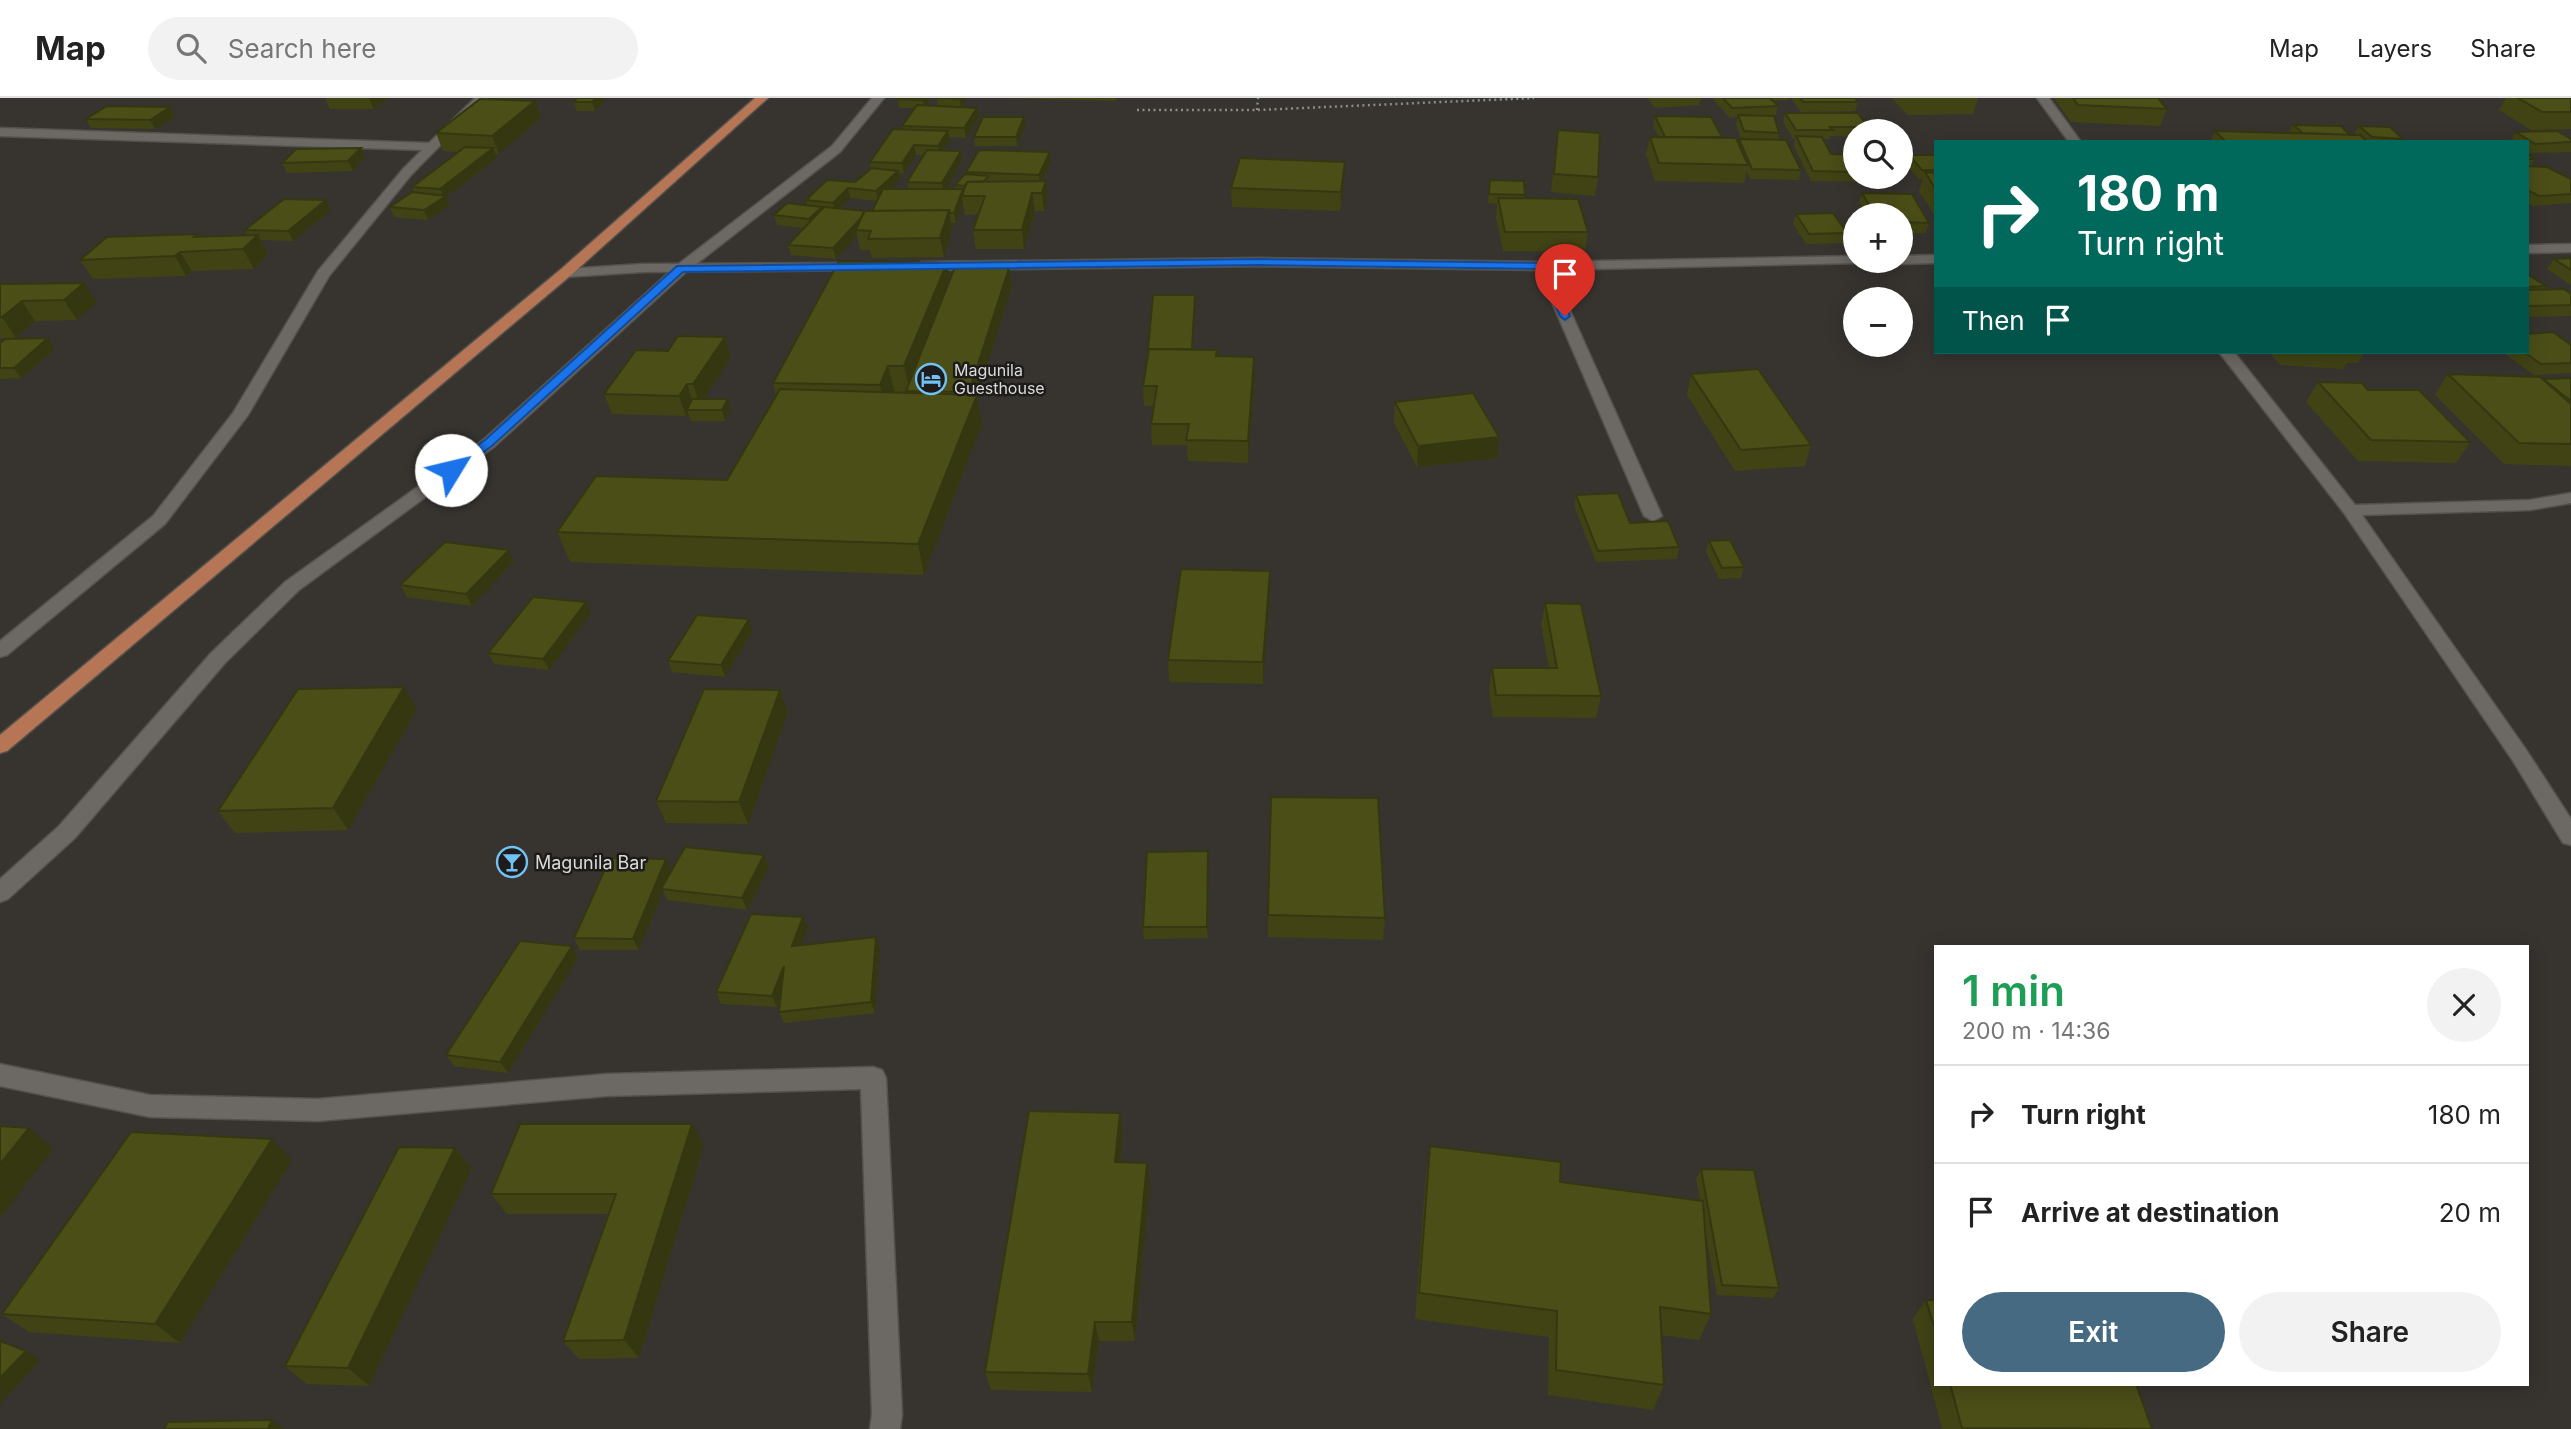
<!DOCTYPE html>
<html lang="en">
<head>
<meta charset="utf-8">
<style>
  body { margin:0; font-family:Inter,sans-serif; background:#f2f2f2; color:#222; height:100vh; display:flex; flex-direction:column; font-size:26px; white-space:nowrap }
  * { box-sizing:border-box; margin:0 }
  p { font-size:23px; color:#767676 }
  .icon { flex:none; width:38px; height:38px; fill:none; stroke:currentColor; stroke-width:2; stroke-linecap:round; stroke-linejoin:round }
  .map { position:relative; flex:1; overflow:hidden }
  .sheet { position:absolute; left:1934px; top:847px; width:595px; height:441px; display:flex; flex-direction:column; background:#fff; border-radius:0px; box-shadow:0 4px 18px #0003 }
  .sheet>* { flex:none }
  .hud { position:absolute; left:1934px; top:42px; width:595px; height:214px; border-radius:0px; box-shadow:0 4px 18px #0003; background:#00695c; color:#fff; overflow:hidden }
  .buttons { position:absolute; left:1843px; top:21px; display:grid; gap:14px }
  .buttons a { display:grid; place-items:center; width:70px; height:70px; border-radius:50%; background:#fff; box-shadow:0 4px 18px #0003; font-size:35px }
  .pin { position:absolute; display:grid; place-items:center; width:60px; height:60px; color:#fff; margin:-72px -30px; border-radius:50% 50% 50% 0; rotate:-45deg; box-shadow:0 0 7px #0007 }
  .pin .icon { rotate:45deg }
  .me { position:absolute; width:77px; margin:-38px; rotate:54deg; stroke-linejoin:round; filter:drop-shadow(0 0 5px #0008) }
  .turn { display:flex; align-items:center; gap:24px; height:147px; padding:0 28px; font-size:32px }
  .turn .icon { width:91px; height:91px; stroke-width:2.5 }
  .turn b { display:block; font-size:49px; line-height:60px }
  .then { display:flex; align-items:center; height:66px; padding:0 28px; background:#0003; gap:14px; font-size:26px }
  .round { display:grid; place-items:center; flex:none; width:74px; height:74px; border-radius:37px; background:#f2f2f2 }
  .overview { display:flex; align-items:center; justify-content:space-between; height:119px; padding:0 28px }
  h1 { font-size:42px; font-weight:600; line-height:52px; color:#1e9e55 }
  .primary-button { display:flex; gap:14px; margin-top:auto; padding:14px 28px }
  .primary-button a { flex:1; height:80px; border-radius:42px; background:#466a81; color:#fff; font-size:28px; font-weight:600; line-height:80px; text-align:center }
  .primary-button a+a { background:#f2f2f2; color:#222 }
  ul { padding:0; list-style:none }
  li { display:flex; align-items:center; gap:21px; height:98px; padding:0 28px; border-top:2px solid #e0e0e0 }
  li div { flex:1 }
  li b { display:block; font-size:26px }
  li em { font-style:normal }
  header { display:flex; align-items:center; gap:42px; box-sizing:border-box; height:98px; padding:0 35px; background:#fff; border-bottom:2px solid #e0e0e0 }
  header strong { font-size:33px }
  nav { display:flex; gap:38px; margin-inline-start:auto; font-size:24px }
  .search { width:490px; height:63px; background:#f2f2f2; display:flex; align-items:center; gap:18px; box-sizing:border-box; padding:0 24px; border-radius:38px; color:#767676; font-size:26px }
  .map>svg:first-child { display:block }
</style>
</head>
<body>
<header>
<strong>Map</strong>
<div class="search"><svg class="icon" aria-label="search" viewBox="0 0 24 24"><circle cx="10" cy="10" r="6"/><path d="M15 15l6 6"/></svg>Search here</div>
<nav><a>Map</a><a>Layers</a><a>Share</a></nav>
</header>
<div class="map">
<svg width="2571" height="1331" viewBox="0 0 2571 1331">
  <rect width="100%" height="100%" fill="#373430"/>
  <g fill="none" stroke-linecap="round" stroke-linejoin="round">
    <g stroke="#54514d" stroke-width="3">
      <path id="service" d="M872,0H884L840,54L686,174L495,348L299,492L225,565L75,740L8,801L0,804V781L59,728L211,555L285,484L483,342L676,168L832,48Z"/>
    </g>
    <g stroke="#54514d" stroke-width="3">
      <path id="minor" d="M475,0H487L411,77L329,178L248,317L165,426L7,557L0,559V543L153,418L233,315L318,173L403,71L422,52L0,38V30L429,45Z
        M2037,0H2049L2081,44H2069Z
        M2571,146V154L2527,155V147Z
        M1936,157V165L1900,166L1894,163H1900V158Z
        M1855,158V163H1861L1860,165L1552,172L1662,418L1653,423L1644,418L1538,172L1260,168L921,172L914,168L921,164L1260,160L1543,164Z
        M864,165L871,169L869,172L643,174L565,179L558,175L565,171L643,166Z
        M2219,254H2234L2355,407L2530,402L2571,395V405L2530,412L2362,417L2527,653L2571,721V747L2563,745L2513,663L2344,415Z
        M0,966L150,997L318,1001L607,976L873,969L882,972L886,980L902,1316L900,1331H870L872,1316L861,991L607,998L318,1023L150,1019L0,988Z"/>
    </g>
    <g stroke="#54514d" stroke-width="3">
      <path id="trunk" d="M755,0H768L570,178L7,653L0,655V637L560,172Z"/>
    </g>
    <path stroke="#8d8b87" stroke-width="2.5" stroke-dasharray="2 3.5" stroke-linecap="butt" d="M1137,12H1257L1534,0
      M1257,12L1258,0"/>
    <use href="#service" fill="#6c6863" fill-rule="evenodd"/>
    <use href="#minor" fill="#6c6863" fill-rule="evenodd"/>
    <use href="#trunk" fill="#b67656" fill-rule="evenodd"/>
  </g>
  <path fill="#414315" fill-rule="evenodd" d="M325,0H389L374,11H330Z
    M577,0H605V2L595,13H577L574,4Z
    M898,0H931L926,8H938L937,0H967L962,9L977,10L979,19L966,40L949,39L950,42L943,52L962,62L946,91H956L955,87L967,76L966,74L1051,64L1042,83H1046L1048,102L1044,113H1035L1024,151H976L973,132L978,116L965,117L963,106L956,125H951L952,131L944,159L872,160L870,152H860L857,137L836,161L791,157L788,147L804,130L777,127L774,117L807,107L806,102L855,84L871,70L870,64L902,31V28L914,10H899ZM916,57H923L907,84L909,91H890L900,82L898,75H904ZM850,100L877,103L872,113L839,111Z
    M1003,0H1117L1116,3Z
    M1647,0H1701L1699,7L1655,10Z
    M1712,0H1789V2L1773,3L1778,8L1776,17L1766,18L1779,35L1778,42L1801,72L1799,82L1750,81L1747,73L1744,85L1655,83L1646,57L1650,39H1659L1653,28L1655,18L1738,44L1739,41H1741L1736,26L1738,19L1730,20Z
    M1791,0H1855L1858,4L1855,13L1801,14Z
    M1892,0H1978L1973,16L1907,17Z
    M2054,0H2158L2167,11L2160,28L2071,24Z
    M2506,0H2571V31L2531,32L2499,12Z
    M170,9L175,19L155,31L91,30L86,21Z
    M1785,15L1868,29L1866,33H1855V39L1831,38L1830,41H1824L1831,56L1855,57V79H1868L1867,84L1811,83L1794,48L1795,41H1793L1783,24Z
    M541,20L499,56L495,55L497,60L446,99L450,107L428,122L394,119L390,109L414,94L412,89L458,54L443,53L436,35Z
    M2293,27L2354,37L2359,28L2403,41L2402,44H2210L2215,33L2289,35Z
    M1025,29L1017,48H975L974,39Z
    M1558,32L1598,79L1595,98L1551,94Z
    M2516,34L2571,41V54L2529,55L2527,54V44H2510Z
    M361,50L365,59L353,73L287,75L282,65Z
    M2527,56L2535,61L2531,68L2571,81V105L2533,108L2527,105Z
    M1909,57H1936V120L1919,93L1923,81H1919L1906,67Z
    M1490,82L1525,97L1524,100L1588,134L1585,154L1503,153L1496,119L1497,106L1488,105Z
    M1344,83L1340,113L1232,109L1231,90Z
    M1862,95L1929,125L1926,135H1900V117H1866L1859,104Z
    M331,112L293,143L260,142L268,156L254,171L192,173L186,178L93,181L80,162L199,139L248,137L245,132Z
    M1796,116L1847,135L1845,145L1806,146L1793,126Z
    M2571,160V187L2547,171L2554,161Z
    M947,165L950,181L1009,170L1012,189L977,299L982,326L924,477L570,464L557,434L727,382L776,298L773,285Z
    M2527,176L2546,188L2544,192L2571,196V218L2527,219Z
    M0,186L97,204L77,222L35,223L16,240H0Z
    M1195,197L1193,252L1217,258L1255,280L1248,365L1188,363L1187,347H1152L1151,326L1154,308H1144L1143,288L1148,257V251Z
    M725,239L731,259L704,301L731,312L725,323H691L688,315L686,318L612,316L604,296L668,253Z
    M0,245L55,251L21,280L0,281Z
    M2571,247V275L2534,277L2502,254H2527Z
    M2269,254H2364L2358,265H2347L2343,271L2280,267Z
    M1691,276L1811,347L1805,368L1735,373L1687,297Z
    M2448,276L2543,281L2571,280V368L2504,366L2435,297Z
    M2318,284L2368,292L2470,344L2456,365L2358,363L2306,304Z
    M1395,304L1497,360L1417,369L1394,325Z
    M1576,397L1679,449L1677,461L1596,464L1574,408Z
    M1709,443L1744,469L1741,480L1719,481L1706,454Z
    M514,463L472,508L407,499L400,487Z
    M1270,473V495L1263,586L1169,584L1168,562Z
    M586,504L591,515L549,572L494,566L488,555Z
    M1545,505L1601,598L1596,620L1493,619L1489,592L1492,570H1549L1541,527Z
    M753,532L725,579L672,574L668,563Z
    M780,592L788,614L748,726L666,725L656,703Z
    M417,611L348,732L235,735L218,713Z
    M764,757L769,769L747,812L667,802L663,793L639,852H580L574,840L671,772L669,777Z
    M1209,765L1208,840L1144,841L1143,829Z
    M1268,817L1385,820L1383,842L1268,839Z
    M803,819L808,830L801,847L876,839L880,851L875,915L784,925L779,914L780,901L777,909L721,906L716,894Z
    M572,848L578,860L508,975L454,968L446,957Z
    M1123,1036L1120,1064L1150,1085L1135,1243H1099L1092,1294L991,1292L985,1274Z
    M704,1047L639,1260L579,1261L563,1243L608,1116H507L491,1096Z
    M1430,1048L1560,1084L1700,1102L1696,1081L1701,1071L1779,1190L1773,1200L1717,1197L1705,1132L1711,1216L1699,1242L1661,1237L1664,1287L1653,1312L1548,1297L1549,1239L1415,1221L1426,1076Z
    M455,1050L472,1070L369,1288L307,1286L285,1268Z
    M292,1062L180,1245L29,1234L2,1216Z
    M1926,1202H1936V1286H2136L2152,1331H1942L1913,1221Z"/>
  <path fill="#353711" d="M369,0H389L374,11Z
    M596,0H605V2L595,13L592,4Z
    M924,0H931L924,11L923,2Z
    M960,0H967L961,10L960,1Z
    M535,3L541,20L499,56L492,38Z
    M170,9L175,19L155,31L150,22Z
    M977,10L979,19L966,40L964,30Z
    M1024,19L1025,29L1017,48L1016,39Z
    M948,33L950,42L940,58L938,48Z
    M914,47L916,57L904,75L902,65Z
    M361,50L365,59L353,73L348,63Z
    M493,50L497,60L446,99L450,107L428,122L424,112L444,99L440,91Z
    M961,53L962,62L944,95L942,85Z
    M1050,54L1051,64L1040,86L1039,77Z
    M1345,64L1344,83L1340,113L1341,94Z
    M898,73L900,82L878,103L876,93Z
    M1046,83L1048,102L1044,113L1042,95Z
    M848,90L850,100L835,115L833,105Z
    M963,91L962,98L963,106L956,125L954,115Z
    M1032,95L1035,113L1024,151L1022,132Z
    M326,102L331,112L293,143L288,133Z
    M822,109L824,119L811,131L809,121Z
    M949,112L952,131L944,159L940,140Z
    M867,113L856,132L857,137L836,161L833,150Z
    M258,137L268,156L254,171L243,151Z
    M180,154L192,173L186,178L175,158Z
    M947,165L952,192L910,293L904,268Z
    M1009,170L1012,189L977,299L982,326L924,477L918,446L972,311L969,294Z
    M84,185L97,204L77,222L64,202Z
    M1195,197V208L1192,262V251Z
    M22,203L35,223L16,240L2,219Z
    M725,239L731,259L700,307L693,286Z
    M48,240L55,251L21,280L14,270Z
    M1254,259L1255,280L1248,365V343Z
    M888,268L895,296L886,316L880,287Z
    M687,286L694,307L687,312L688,315L686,318L679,298Z
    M728,301L731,312L725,323L722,312Z
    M1499,339L1497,360L1417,369L1418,348Z
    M509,452L514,463L472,508L466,496Z
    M1270,473V495L1263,586V564Z
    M586,504L591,515L549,572L543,561Z
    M749,521L753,532L725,579L721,567Z
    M404,589L417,611L348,732L333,710Z
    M780,592L788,614L748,726L739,704Z
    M1208,753L1209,765L1208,840L1207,829Z
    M764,757L769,769L747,812L742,800Z
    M666,761L671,772L664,791H661L663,793L639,852L633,841Z
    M803,819L808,830L796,859L792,848Z
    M876,839L880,851L875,915L871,904Z
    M572,848L578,860L508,975L500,964Z
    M784,868L788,880L777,909L772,898Z
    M1120,1015L1123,1036L1118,1085L1115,1064Z
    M692,1026L704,1047L639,1260L624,1242Z
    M29,1030L53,1051L0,1120V1066Z
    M272,1041L292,1062L180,1245L155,1226Z
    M455,1050L472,1070L369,1288L348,1270Z
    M1147,1065L1150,1085L1135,1243L1132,1224Z
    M1095,1224L1099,1243L1092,1294L1088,1276Z
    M26,1253L41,1262L0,1306V1280Z
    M272,1322L284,1331H268Z"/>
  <path fill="#4c4e18" stroke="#353711" stroke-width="2" d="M577,0H596L592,4H574Z
    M898,0H924L923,2L897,1Z
    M936,0H960V1Z
    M1723,0H1770L1778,8L1732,10Z
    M1800,0H1855L1858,4H1803Z
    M2073,0H2158L2167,11L2078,7Z
    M2518,0H2571V14H2542Z
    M480,1L535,3L492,38L436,35Z
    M917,7L977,10L964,30L902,28Z
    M107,8L170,9L150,22L86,21Z
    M1785,15H1858L1868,29H1830L1833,32H1796Z
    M1738,17L1774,18L1779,35L1744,33Z
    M1655,18L1711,19L1722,39H1665Z
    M983,19H1024L1016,39H974Z
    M2293,27L2341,28L2350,37L2303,35Z
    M2359,28L2390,29L2403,41L2372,39Z
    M893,31L948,33L938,48L914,47L902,65L870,64Z
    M1558,32L1600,35L1598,79L1554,76Z
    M2215,33L2360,37L2368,44H2226Z
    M2557,33L2571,41V44L2535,46L2516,34Z
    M1796,38L1822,39L1831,56L1855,57V74L1813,73Z
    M1650,39L1736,40L1748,67L1659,65Z
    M1739,41L1786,42L1801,72L1752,71Z
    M465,49L493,50L440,91L412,89Z
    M361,50L348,63L282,65L296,51Z
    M927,52L961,53L942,85L907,84Z
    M979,52L1050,54L1039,77L966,74Z
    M2527,56L2535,61H2527Z
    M1909,57H1936V72H1922Z
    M1240,60L1345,64L1341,94L1231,90Z
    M2527,68L2547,69L2571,81V96L2539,98L2527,92Z
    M872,70L898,73L876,93L848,90L833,105L806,102L827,82L855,84Z
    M1925,74L1936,75V92Z
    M965,76L989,78L984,83L967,84L965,88L955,87Z
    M1490,82L1524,83L1525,97L1489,96Z
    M1046,83L1042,95H1032L1022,132H973L985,98H962L967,84Z
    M883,91H963L954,115H950L949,112L872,113Z
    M412,94L446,98L424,112L390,109Z
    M1862,95L1912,96L1929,125L1900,124V117H1875Z
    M1498,100L1578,101L1588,134H1505Z
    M284,101L326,102L288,133L245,132Z
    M787,105L822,109L809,121L774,117Z
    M824,109L865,113L861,120L833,150L788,147Z
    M949,112L940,140L868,141L871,133L856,132L864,113Z
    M1833,115L1847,135L1809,136L1796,116Z
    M198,136L194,139L258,137L243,151L180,154L175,158L80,162L107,139Z
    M2571,160V172L2554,161Z
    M839,163L947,165L904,268H888L880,287L773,285Z
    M955,169L1009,170L969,294L906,293Z
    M2527,176L2546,188L2527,189Z
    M84,185L64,202L22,203L2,219H0V186Z
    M2564,191L2571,196V207L2527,208V192Z
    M1153,197H1195L1192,251H1148Z
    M2553,234L2571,247V265L2541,266L2524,254H2527V236Z
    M678,238L725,239L693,286H687L679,298L604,296L636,252L668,253Z
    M48,240L14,270H0V245L5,241Z
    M1149,251L1217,252L1216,258L1254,259L1248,343L1186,342L1189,326H1151L1157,288H1143Z
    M1758,271L1811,347L1741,352L1691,276Z
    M2448,276L2540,279L2571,306V346L2519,345Z
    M2571,280V303L2543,281Z
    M2318,284L2362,285L2368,292H2419L2470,344L2371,342Z
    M780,291L977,297L918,446L557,434L596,378L727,382Z
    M1473,295L1499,339L1418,348L1395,304Z
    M692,301H728L722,312H687Z
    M1618,395L1630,425L1668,423L1679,449L1598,453L1576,397Z
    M1730,442L1744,469L1722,470L1709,443Z
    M445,444L509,452L466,496L400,487Z
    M1181,471L1270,473L1263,564L1168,562Z
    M533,499L586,504L543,561L488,555Z
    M1545,505L1581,506L1601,598L1496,597L1492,570H1557Z
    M697,517L749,521L721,567L668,563Z
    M404,589L333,710L218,713L298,591Z
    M704,591L780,592L739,704L656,703Z
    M1271,699L1378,700L1385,820L1268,817Z
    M685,749L764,757L742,800L661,791Z
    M1208,753L1207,829H1143L1147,754Z
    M610,760L666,761L633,841L574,840Z
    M751,816L803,819L792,848L876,839L871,904L779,914L784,868L772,898L716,894Z
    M520,843L572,848L500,964L446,957Z
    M1029,1013L1120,1015L1115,1064L1147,1065L1132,1224H1095L1088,1276L985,1274Z
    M520,1026H692L624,1242L563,1243L616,1096H491Z
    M0,1028L29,1030L0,1066Z
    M131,1034L272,1041L155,1226L2,1216Z
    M1430,1048L1561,1064L1560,1084L1703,1103L1711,1216L1660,1209L1664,1287L1556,1272L1557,1213L1419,1195Z
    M399,1049L455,1050L348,1270L285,1268Z
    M1701,1071L1754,1072L1779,1190L1722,1187Z
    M1926,1202H1936V1235Z
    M0,1243L26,1253L0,1280Z
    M1950,1286H2136L2152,1331L1962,1330Z
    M272,1322L268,1331H164L168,1324Z"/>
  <path fill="#1a73e8" stroke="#114b97" stroke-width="2" d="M1260,161L1543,165L1548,168L1570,218L1565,222L1560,218L1539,171L1260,167L683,174L493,347L456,375H447L445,372L485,342L677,168Z"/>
  <defs>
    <g id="hotel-ring" transform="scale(1.575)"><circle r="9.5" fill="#1e1c1a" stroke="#71c1f5" stroke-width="1.5"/><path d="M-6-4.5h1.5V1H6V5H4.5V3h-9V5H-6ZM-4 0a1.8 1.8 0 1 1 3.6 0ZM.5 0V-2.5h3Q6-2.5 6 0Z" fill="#71c1f5"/></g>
    <g id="bar-ring" transform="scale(1.575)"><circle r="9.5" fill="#1e1c1a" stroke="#71c1f5" stroke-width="1.5"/><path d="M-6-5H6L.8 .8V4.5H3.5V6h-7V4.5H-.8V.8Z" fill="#71c1f5"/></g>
  </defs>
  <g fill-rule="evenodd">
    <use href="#hotel-ring" x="931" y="281"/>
    <use href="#bar-ring" x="512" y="764"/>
  </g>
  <g text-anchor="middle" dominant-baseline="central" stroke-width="5" stroke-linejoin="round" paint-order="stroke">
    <g font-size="16" fill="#dbdad7" stroke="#1e1c1a" text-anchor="start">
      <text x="954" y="272">Magunila<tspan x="954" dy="18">Guesthouse</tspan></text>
    </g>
    <g font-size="18" fill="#dbdad7" stroke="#1e1c1a" text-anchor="start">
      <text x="535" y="764">Magunila Bar</text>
    </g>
  </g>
</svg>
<div class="buttons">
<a><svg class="icon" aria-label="search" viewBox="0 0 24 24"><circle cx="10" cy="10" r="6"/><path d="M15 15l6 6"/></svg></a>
<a>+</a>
<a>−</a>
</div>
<div class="pin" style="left:1565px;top:218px;background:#d93025"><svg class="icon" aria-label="arrive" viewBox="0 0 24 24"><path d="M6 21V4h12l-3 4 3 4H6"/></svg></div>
<svg class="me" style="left:451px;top:372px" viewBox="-20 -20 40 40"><circle r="19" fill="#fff"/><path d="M0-13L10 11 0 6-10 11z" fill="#1a73e8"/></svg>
<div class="hud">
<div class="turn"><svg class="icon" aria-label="right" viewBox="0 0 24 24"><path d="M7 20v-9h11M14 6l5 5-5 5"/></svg><div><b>180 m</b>Turn right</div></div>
<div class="then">Then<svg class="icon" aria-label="arrive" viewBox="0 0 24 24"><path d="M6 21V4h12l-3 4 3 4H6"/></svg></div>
</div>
<section class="sheet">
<div class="overview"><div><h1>1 min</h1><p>200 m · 14:36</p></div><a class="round"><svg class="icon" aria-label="close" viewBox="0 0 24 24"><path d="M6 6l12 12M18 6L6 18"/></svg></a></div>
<ul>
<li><svg class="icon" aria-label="right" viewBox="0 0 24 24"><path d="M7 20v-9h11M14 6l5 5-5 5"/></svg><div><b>Turn right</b></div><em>180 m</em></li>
<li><svg class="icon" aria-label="arrive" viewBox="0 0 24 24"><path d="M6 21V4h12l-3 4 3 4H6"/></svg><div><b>Arrive at destination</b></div><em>20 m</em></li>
</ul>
<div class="primary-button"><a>Exit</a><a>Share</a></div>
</section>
</div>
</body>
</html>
